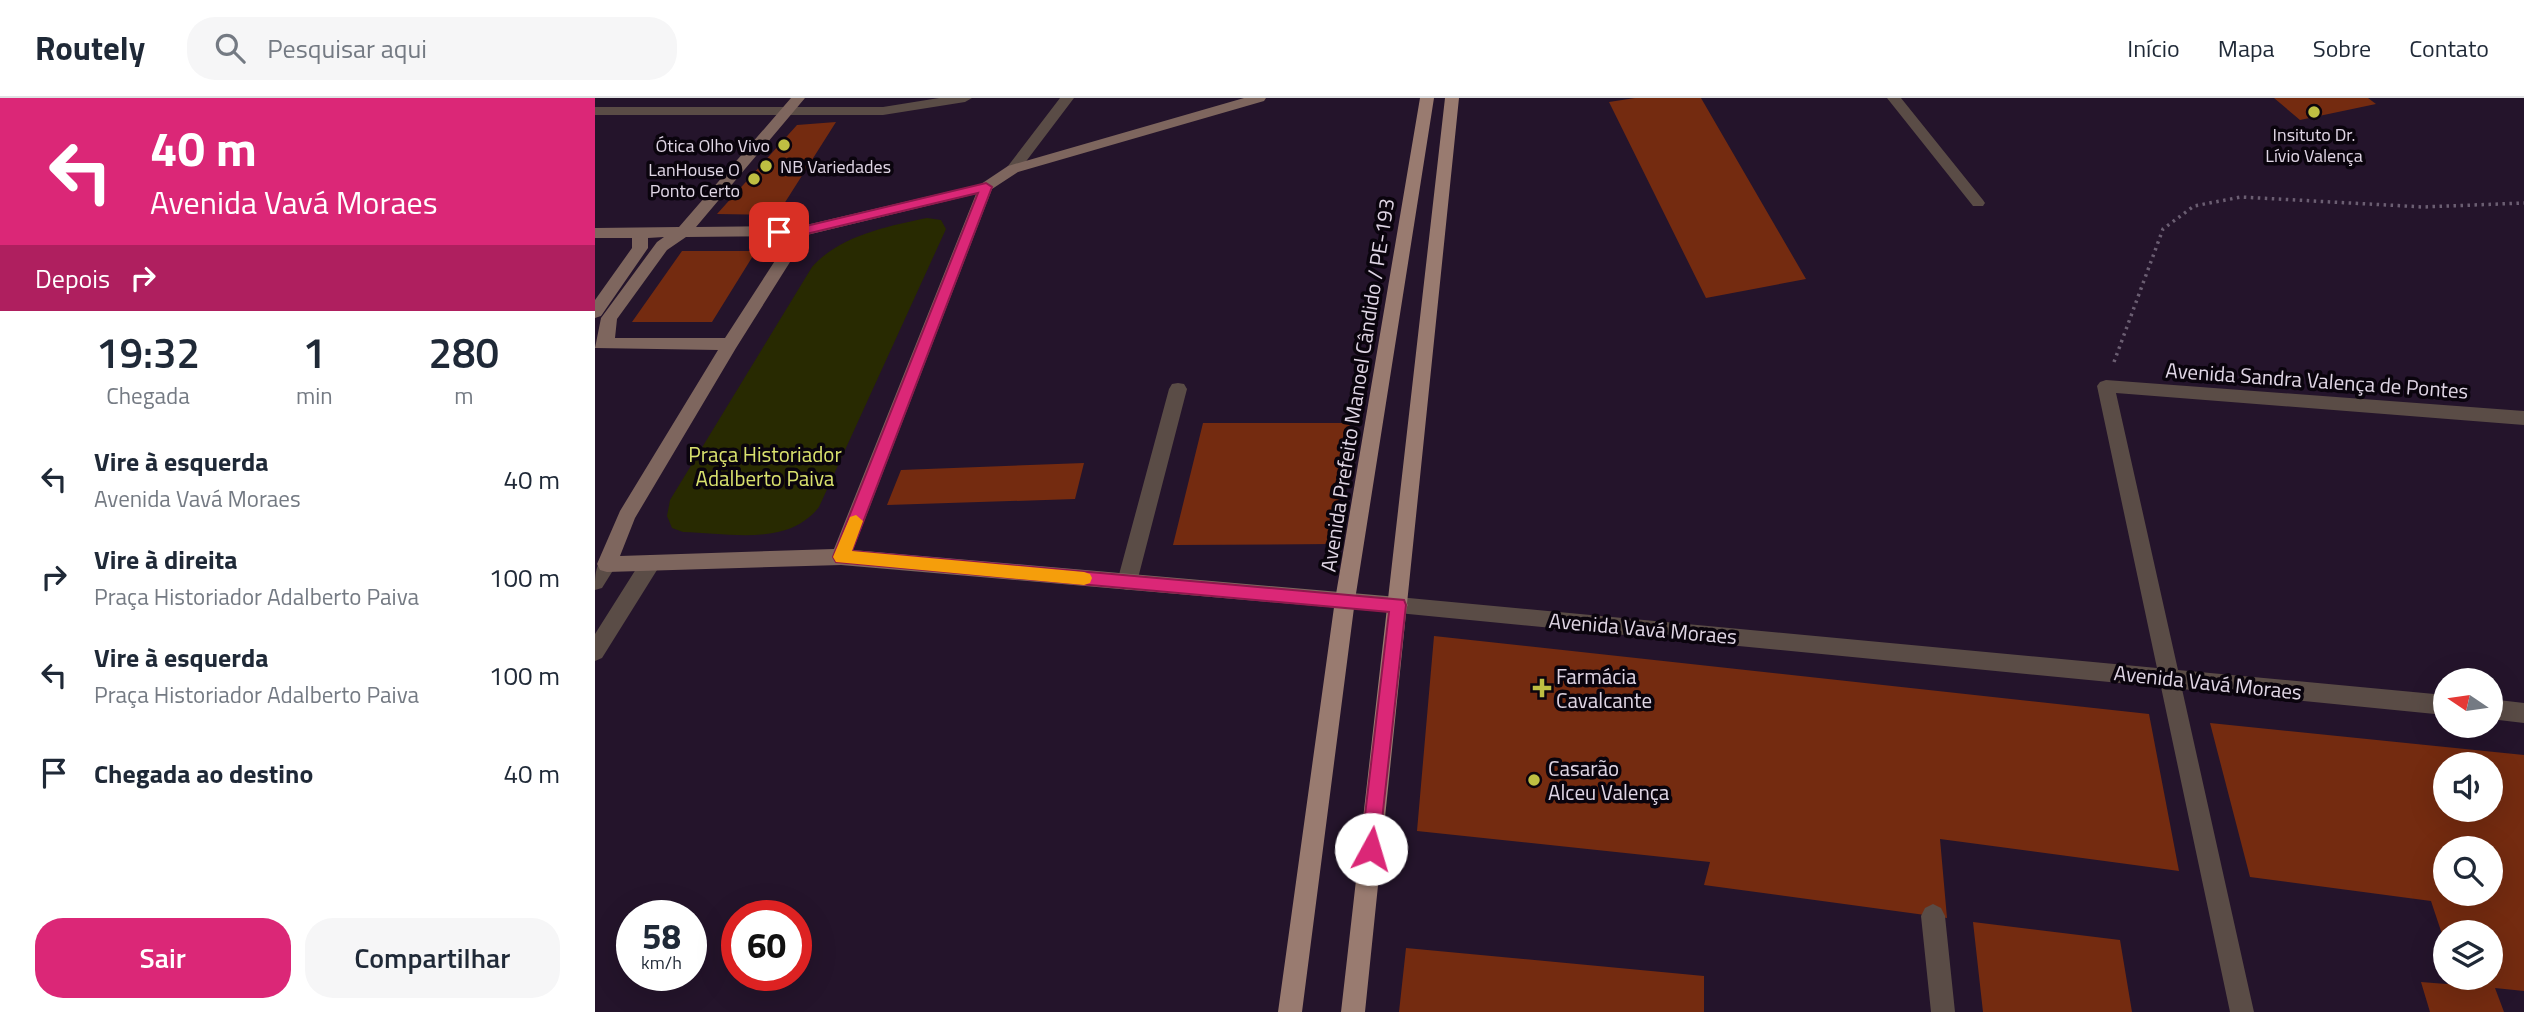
<!DOCTYPE html>
<html lang="pt">
<head>
<meta charset="utf-8">
<style>
  body { margin:0; font-family:"Titillium Web",sans-serif; background:#f6f6f7; color:#1f2937; height:100vh; display:flex; flex-direction:column; font-size:26px; white-space:nowrap }
  * { box-sizing:border-box; margin:0 }
  p { font-size:23px; color:#747a83 }
  .icon { flex:none; width:38px; height:38px; fill:none; stroke:currentColor; stroke-width:2; stroke-linecap:round; stroke-linejoin:round }
  .map { position:relative; flex:1; overflow:hidden }
  .panel { display:flex; flex-direction:column; background:#fff; width:595px }
  .panel>* { flex:none }
  .banner { background:#db2777; color:#fff; overflow:hidden }
  .needle { width:46px; rotate:283deg }
  .controls { position:absolute; left:1838px; top:570px; display:grid; gap:14px }
  .controls a { display:grid; place-items:center; width:70px; height:70px; border-radius:50%; background:#fff; box-shadow:0 7px 28px #0002; font-size:35px }
  .speed { position:absolute; left:21px; top:802px; display:flex; gap:14px; font-size:35px; font-weight:700; text-align:center }
  .speed>* { display:grid; place-content:center; width:91px; height:91px; border-radius:50%; background:#fff; box-shadow:0 7px 28px #0002; line-height:1 }
  .speed small { font-size:18px; font-weight:400 }
  .speed .limit { border:10px solid #d22; background:#fff; color:#111 }
  .pin { position:absolute; display:grid; place-items:center; width:60px; height:60px; color:#fff; margin:-30px; border-radius:14px; box-shadow:0 4px 10px #0006 }
  .me { position:absolute; width:77px; margin:-38px; rotate:6deg; stroke-linejoin:round; filter:drop-shadow(0 0 5px #0008) }
  .turn { display:flex; align-items:center; gap:24px; height:147px; padding:0 35px; font-size:32px }
  .turn .icon { width:91px; height:91px; stroke-width:2.5 }
  .turn b { display:block; font-size:49px; line-height:60px }
  .then { display:flex; align-items:center; height:66px; padding:0 35px; background:#0003; gap:14px; font-size:26px }
  .eta { display:flex; justify-content:space-evenly; align-items:center; height:119px; text-align:center }
  .eta b { font-size:42px; font-weight:600; line-height:49px }
  .cta { display:flex; gap:14px; margin-top:auto; padding:14px 35px }
  .cta a { flex:1; height:80px; border-radius:28px; background:#db2777; color:#fff; font-size:28px; font-weight:600; line-height:80px; text-align:center }
  .cta a+a { background:#f6f6f7; color:#1f2937 }
  ul { padding:0; list-style:none }
  li { display:flex; align-items:center; gap:21px; height:98px; padding:0 35px }
  li div { flex:1 }
  li b { display:block; font-size:26px }
  li em { font-style:normal }
  header { display:flex; align-items:center; gap:42px; box-sizing:border-box; height:98px; padding:0 35px; background:#fff; border-bottom:2px solid #e0e1e3 }
  header strong { font-size:33px }
  nav { display:flex; gap:38px; margin-inline-start:auto; font-size:24px }
  .search { width:490px; height:63px; background:#f6f6f7; display:flex; align-items:center; gap:18px; box-sizing:border-box; padding:0 24px; border-radius:28px; color:#747a83; font-size:26px }
  main { display:flex; flex:1; min-height:0 }
  .map>svg:first-child { display:block }
</style>
</head>
<body>
<header>
<strong>Routely</strong>
<div class="search"><svg class="icon" aria-label="search" viewBox="0 0 24 24"><circle cx="10" cy="10" r="6"/><path d="M15 15l6 6"/></svg>Pesquisar aqui</div>
<nav><a>Início</a><a>Mapa</a><a>Sobre</a><a>Contato</a></nav>
</header>
<main>
<section class="panel">
<div class="banner">
<div class="turn"><svg class="icon" aria-label="left" viewBox="0 0 24 24"><path d="M17 20v-9H6M10 6l-5 5 5 5"/></svg><div><b>40 m</b>Avenida Vavá Moraes</div></div>
<div class="then">Depois<svg class="icon" aria-label="right" viewBox="0 0 24 24"><path d="M7 20v-9h11M14 6l5 5-5 5"/></svg></div>
</div>
<div class="eta">
<div><b>19:32</b><p>Chegada</p></div>
<div><b>1</b><p>min</p></div>
<div><b>280</b><p>m</p></div>
</div>
<ul>
<li><svg class="icon" aria-label="left" viewBox="0 0 24 24"><path d="M17 20v-9H6M10 6l-5 5 5 5"/></svg><div><b>Vire à esquerda</b><p>Avenida Vavá Moraes</p></div><em>40 m</em></li>
<li><svg class="icon" aria-label="right" viewBox="0 0 24 24"><path d="M7 20v-9h11M14 6l5 5-5 5"/></svg><div><b>Vire à direita</b><p>Praça Historiador Adalberto Paiva</p></div><em>100 m</em></li>
<li><svg class="icon" aria-label="left" viewBox="0 0 24 24"><path d="M17 20v-9H6M10 6l-5 5 5 5"/></svg><div><b>Vire à esquerda</b><p>Praça Historiador Adalberto Paiva</p></div><em>100 m</em></li>
<li><svg class="icon" aria-label="arrive" viewBox="0 0 24 24"><path d="M6 21V4h12l-3 4 3 4H6"/></svg><div><b>Chegada ao destino</b></div><em>40 m</em></li>
</ul>
<div class="cta"><a>Sair</a><a>Compartilhar</a></div>
</section>
<div class="map">
<svg width="1929" height="914" viewBox="0 0 1929 914">
  <rect width="100%" height="100%" fill="#24142b"/>
  <path fill="#282a01" d="M332,120L346,122L351,131L224,409C193,449 134,435 88,434L77,430L72,418L75,402L217,169C244,138 293,128 332,120Z"/>
  <path fill="#742b10" fill-rule="evenodd" d="M1040,0H1106L1211,181L1111,200L1014,4Z
    M1679,0H1773L1781,6L1705,22Z
    M241,24L182,117L122,116L202,27Z
    M87,153H161L117,224H37Z
    M608,325H755L737,446L578,447Z
    M489,365L480,401L292,407L306,372Z
    M839,538L1554,616L1584,773L1345,741L1352,820L1109,787L1115,764L822,733Z
    M1615,625L1929,657V893L1900,890L1909,914H1835L1826,884L1864,887L1862,880H1895V835H1850L1849,842L1836,803L1655,779ZM1850,667H1895V712H1850ZM1850,751H1895V796H1850Z
    M1378,824L1525,842L1537,914H1388Z
    M811,850L1109,878V914H804Z"/>
  <g fill="none" stroke-linecap="round" stroke-linejoin="round">
    <path stroke="#6b5e72" stroke-width="3.5" stroke-dasharray="2.5 4.5" stroke-linecap="butt" d="M1519,264L1568,131L1599,108L1646,99L1828,109L1929,105"/>
    <path fill="#5a4c46" fill-rule="evenodd" d="M344,0H377L370,4L288,17H0V9H288Z
      M465,0H479L423,74H413L411,71L413,68Z
      M1292,0H1306L1388,102L1390,105L1388,108H1378Z
      M1511,282L1929,313V327L1521,295L1583,572L1850,597V617L1587,591L1659,914H1635L1566,589L803,515L796,513L793,507L796,501L803,499L1562,570L1502,288L1505,284Z
      M583,285L589,286L592,291L542,484L539,490L532,492L525,490L522,484L574,291L577,286Z
      M1895,601L1929,605V625L1895,621Z
      M1338,806L1346,810L1350,818L1360,914H1336L1326,818L1330,810Z"/>
    <path fill="#5a4c46" fill-rule="evenodd" d="M12,458L19,460L22,466L7,490L0,492C0,478 0,463 12,458Z
      M55,458L62,460L65,466L62,472L7,560L0,563V536L48,460Z"/>
    <path fill="#7e665e" fill-rule="evenodd" d="M196,0H210L101,129L207,128L386,86L413,68L649,0H671L669,3L423,74L397,91L258,452L803,499L810,501L813,507L810,513L803,515L246,467L12,474L5,472L2,466L25,413L123,252L0,250L6,220L62,144L69,139L53,140V150L6,218L0,220V202L37,150V140H0V130L84,129ZM381,96L239,451L25,458L40,420L141,250L212,137ZM196,138L130,240H20L22,221L72,152L91,139Z"/>
    <path fill="#997b70" fill-rule="evenodd" d="M825,0H839L760,502L707,914H683L740,502Z
      M850,0H864L770,914H746Z"/>
  </g>
  <path fill="#db2777" stroke="#8e194d" stroke-width="2" d="M391,85L397,89L257,453L809,502L811,507L783,758L776,761L769,758L766,751L794,514L241,464L238,459L383,95L207,137L184,138L178,134L184,129H207Z"/>
  <path fill="#f59e0b" d="M261,417L268,423L257,453L489,474L495,476L497,480L495,485L489,487L241,464L238,459L255,419Z"/>
  <g fill="#bebf42" stroke="#0a040d" stroke-width="2.5">
    <circle cx="1719" cy="14" r="7"/>
    <circle cx="189" cy="47" r="7"/>
    <circle cx="171" cy="68" r="7"/>
    <circle cx="159" cy="81" r="7"/>
    <path d="M943.5 579.5h7v7h7v7h-7v7h-7v-7h-7v-7h7z"/>
    <circle cx="939" cy="682" r="7"/>
  </g>
  <g text-anchor="middle" dominant-baseline="central" stroke-width="7" stroke-linejoin="round" paint-order="stroke">
    <g font-size="18" fill="#e0d6e5" stroke="#0a040d" text-anchor="end">
      <text x="1719" y="36" text-anchor="middle">Insituto Dr.<tspan x="1719" dy="21">Lívio Valença</tspan></text>
      <text x="175" y="47">Ótica Olho Vivo</text>
      <text x="185" y="68" text-anchor="start">NB Variedades</text>
      <text x="145" y="71">LanHouse O<tspan x="145" dy="21">Ponto Certo</tspan></text>
    </g>
    <g font-size="21" fill="#e0d6e5" stroke="#0a040d">
      <text transform="translate(1722 282) rotate(4)">Avenida Sandra Valença de Pontes</text>
      <text transform="translate(762 287) rotate(-81)">Avenida Prefeito Manoel Cândido / PE-193</text>
      <text transform="translate(1048 530) rotate(5)">Avenida Vavá Moraes</text>
      <text transform="translate(1613 584) rotate(6)">Avenida Vavá Moraes</text>
    </g>
    <g font-size="21" fill="#d9e16d" stroke="#0a040d">
      <text x="170" y="356">Praça Historiador<tspan x="170" dy="24">Adalberto Paiva</tspan></text>
    </g>
    <g font-size="21" fill="#e0d6e5" stroke="#0a040d" text-anchor="start">
      <text x="961" y="578">Farmácia<tspan x="961" dy="24">Cavalcante</tspan></text>
      <text x="953" y="670">Casarão<tspan x="953" dy="24">Alceu Valença</tspan></text>
    </g>
  </g>
</svg>
<div class="controls">
<a><svg class="needle" viewBox="-14 -14 28 28"><path d="M0-13l5 13h-10z" fill="#e53935"/><path d="M0 13l5-13h-10z" fill="#747a83"/></svg></a>
<a><svg class="icon" aria-label="sound" viewBox="0 0 24 24"><path d="M4 9h4l5-4v14l-5-4H4zM17 9q2 3 0 6"/></svg></a>
<a><svg class="icon" aria-label="search" viewBox="0 0 24 24"><circle cx="10" cy="10" r="6"/><path d="M15 15l6 6"/></svg></a>
<a><svg class="icon" aria-label="layers" viewBox="0 0 24 24"><path d="M12 4l9 5-9 5-9-5zM3 14l9 5 9-5"/></svg></a>
</div>
<div class="speed"><div>58<small>km/h</small></div><div class="limit">60</div></div>
<div class="pin" style="left:184px;top:134px;background:#d93025"><svg class="icon" aria-label="arrive" viewBox="0 0 24 24"><path d="M6 21V4h12l-3 4 3 4H6"/></svg></div>
<svg class="me" style="left:776px;top:751px" viewBox="-20 -20 40 40"><circle r="19" fill="#fff"/><path d="M0-13L10 11 0 6-10 11z" fill="#db2777"/></svg>
</div>
</main>
</body>
</html>
